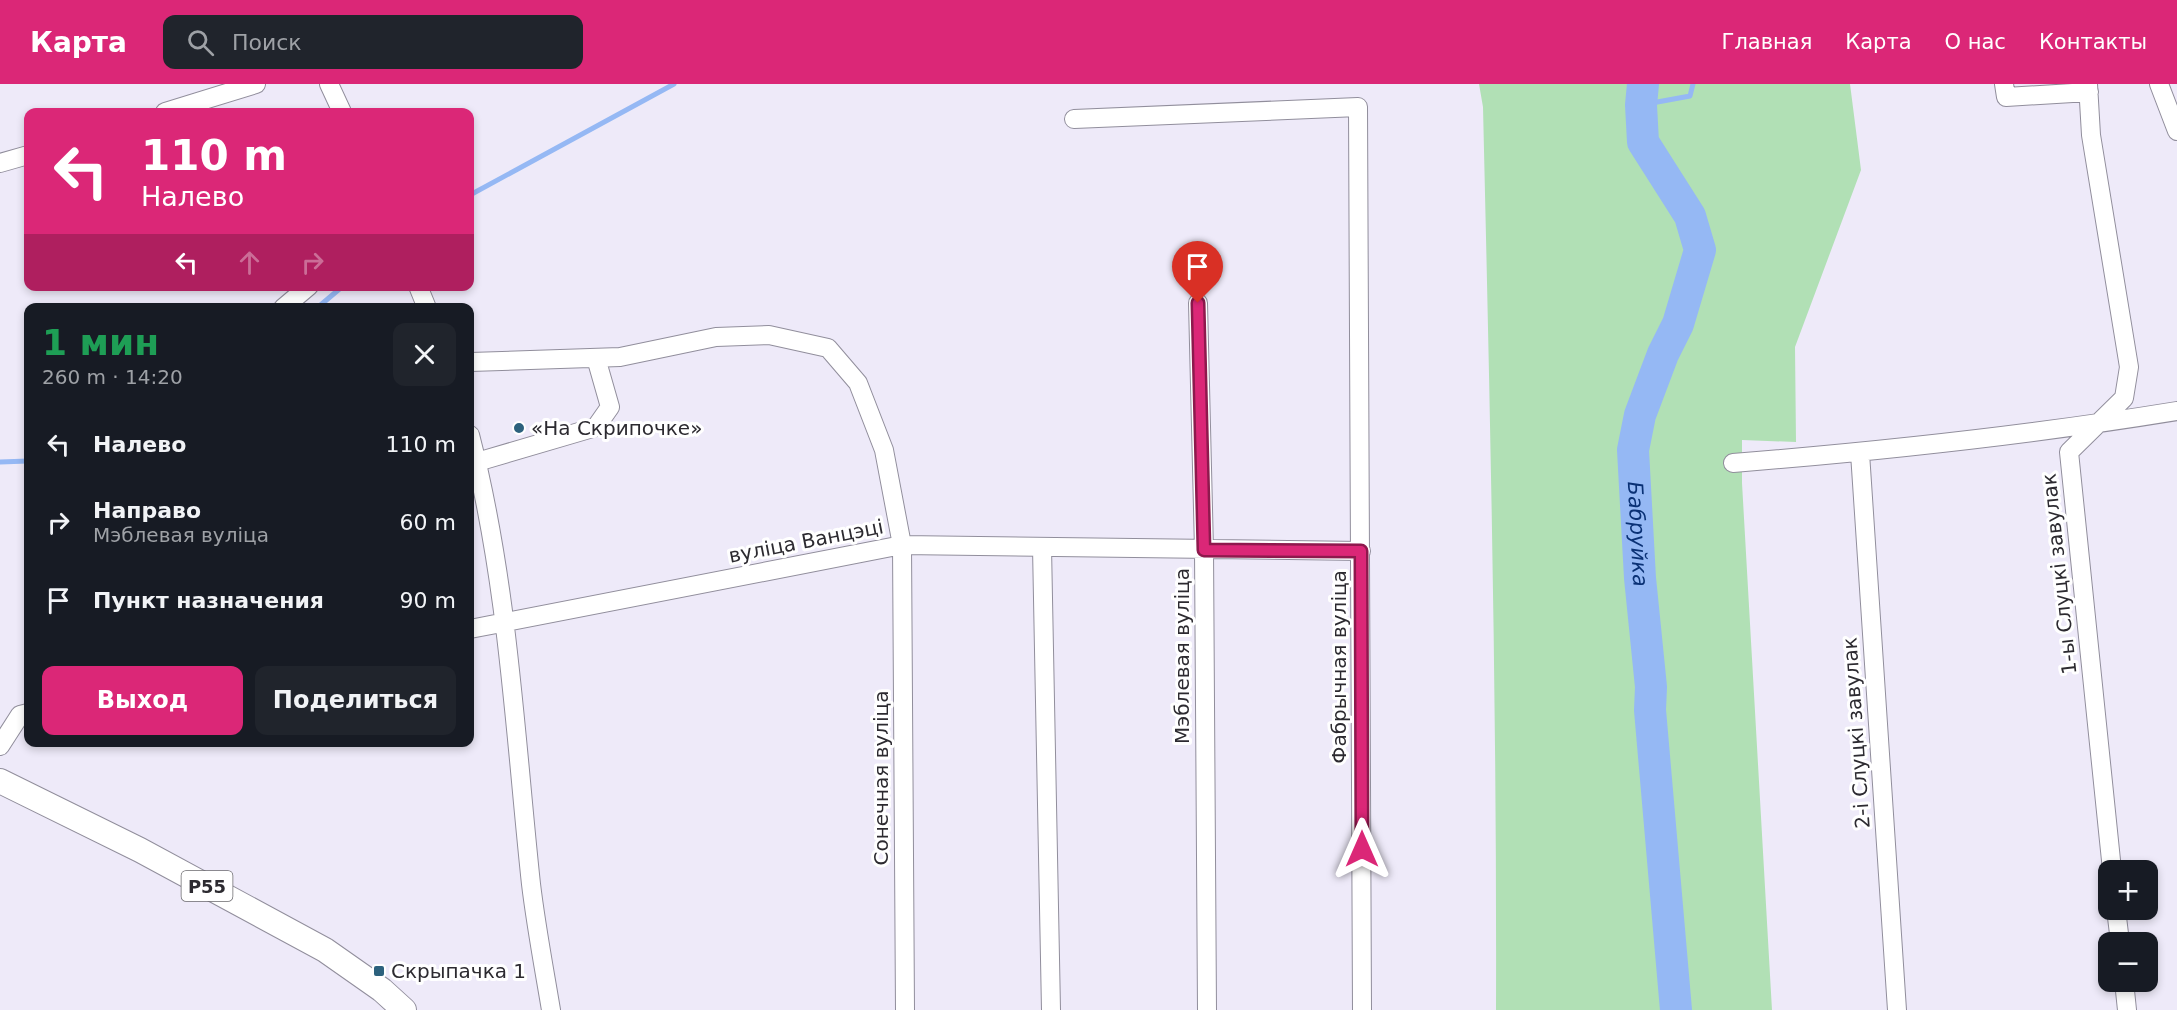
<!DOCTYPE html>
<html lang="ru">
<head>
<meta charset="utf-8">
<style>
  body { margin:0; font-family:"DejaVu Sans",sans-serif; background:#20242c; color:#f1f3f6; height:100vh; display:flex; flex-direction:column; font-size:22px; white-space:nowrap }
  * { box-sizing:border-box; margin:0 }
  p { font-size:20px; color:#9ea1a6 }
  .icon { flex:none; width:33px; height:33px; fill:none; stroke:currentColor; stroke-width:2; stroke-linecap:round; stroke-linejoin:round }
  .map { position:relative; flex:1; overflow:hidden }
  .details { position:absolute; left:24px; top:219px; width:450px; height:444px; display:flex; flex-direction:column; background:#171b24; border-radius:12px; box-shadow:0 3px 9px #0003 }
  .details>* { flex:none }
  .banner { position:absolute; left:24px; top:24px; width:450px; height:183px; border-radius:12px; box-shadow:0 3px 9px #0003; background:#db2777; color:#fff; overflow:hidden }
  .controls { position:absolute; left:2098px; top:776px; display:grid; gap:12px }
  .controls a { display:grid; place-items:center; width:60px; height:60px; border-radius:12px; background:#171b24; box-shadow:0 3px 9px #0003; font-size:30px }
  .pin { position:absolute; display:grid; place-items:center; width:51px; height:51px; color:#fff; margin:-62px -26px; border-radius:50% 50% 50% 0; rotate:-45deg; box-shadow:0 0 6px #0007 }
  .pin .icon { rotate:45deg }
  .me { position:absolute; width:66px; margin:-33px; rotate:0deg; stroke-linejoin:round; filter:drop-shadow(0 0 4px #0008) }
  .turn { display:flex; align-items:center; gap:21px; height:126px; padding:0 18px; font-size:27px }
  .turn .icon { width:78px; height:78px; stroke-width:2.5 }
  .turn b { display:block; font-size:42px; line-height:51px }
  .lanes { display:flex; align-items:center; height:57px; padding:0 18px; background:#0003; justify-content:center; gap:30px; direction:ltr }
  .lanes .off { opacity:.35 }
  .round { display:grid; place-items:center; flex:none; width:63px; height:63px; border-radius:12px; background:#20242c }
  .overview { display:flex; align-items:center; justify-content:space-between; height:102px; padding:0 18px }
  h1 { font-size:36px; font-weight:700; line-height:45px; color:#1e9e55 }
  .button { display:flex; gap:12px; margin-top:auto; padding:12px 18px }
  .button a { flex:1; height:69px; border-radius:12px; background:#db2777; color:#fff; font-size:24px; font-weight:700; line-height:69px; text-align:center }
  .button a+a { background:#20242c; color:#f1f3f6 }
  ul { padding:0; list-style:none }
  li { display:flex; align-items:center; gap:18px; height:78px; padding:0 18px }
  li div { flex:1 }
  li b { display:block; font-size:22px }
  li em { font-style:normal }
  header { display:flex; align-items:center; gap:36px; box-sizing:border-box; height:84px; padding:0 30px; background:#db2777; color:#fff }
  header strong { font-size:28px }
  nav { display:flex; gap:33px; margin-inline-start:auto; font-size:21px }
  .search { width:420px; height:54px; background:#20242c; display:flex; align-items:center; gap:15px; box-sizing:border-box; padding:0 21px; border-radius:12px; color:#9ea1a6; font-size:22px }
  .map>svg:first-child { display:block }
</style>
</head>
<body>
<header>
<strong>Карта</strong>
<div class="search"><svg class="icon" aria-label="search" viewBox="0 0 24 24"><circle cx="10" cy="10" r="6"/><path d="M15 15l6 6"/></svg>Поиск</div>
<nav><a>Главная</a><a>Карта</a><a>О нас</a><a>Контакты</a></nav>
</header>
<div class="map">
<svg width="2177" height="926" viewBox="0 0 2177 926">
  <rect width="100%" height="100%" fill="#eeeaf9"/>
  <path fill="#b1e0b5" d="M1479,0H1850L1861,86L1795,263L1796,358L1742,356V399L1772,926H1496C1497,625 1490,324 1483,23Z"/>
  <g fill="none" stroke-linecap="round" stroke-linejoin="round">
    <path stroke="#95b8f4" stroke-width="5" d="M1641,21L1690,12L1693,0
      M470,111L674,0
      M317,224L343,202
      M0,378L28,377"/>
    <path stroke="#95b8f4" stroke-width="32" id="s1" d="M1643,0L1641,21L1643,58L1690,132L1700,166L1678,240L1663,270L1640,331L1633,366L1640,494L1651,603L1650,626L1676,926"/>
    <g stroke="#918e9c" stroke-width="20">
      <path id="minor" d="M329,0L342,28
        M2004,0L2006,13L2089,8
        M2088,0L2091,51L2129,283L2124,314L2069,368L2112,786
        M2159,0L2177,47
        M165,28L256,0
        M1074,35L1358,23L1362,926
        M0,79L28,71
        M418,202L427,224
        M1198,219L1204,466L1207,926
        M283,224L309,202
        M470,278L620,273L716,253L769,251L828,264L858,299L884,366L902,461L905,926
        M470,351C508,498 515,650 531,800C536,842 544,884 551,926
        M1860,369L1897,926
        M477,378L596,343L610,323L596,274
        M1733,379C1882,367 2030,351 2177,327
        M1042,463L1051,926
        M470,545L902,461L1361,467
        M0,662L20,631L28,629
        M2116,825L2120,858
        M2124,897L2127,926"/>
    </g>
    <g stroke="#918e9c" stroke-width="26">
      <path id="major" d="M0,697L140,766L325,866L382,906L404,926"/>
    </g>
    <use href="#minor" stroke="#fff" stroke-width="18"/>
    <use href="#major" stroke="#fff" stroke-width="24"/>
  </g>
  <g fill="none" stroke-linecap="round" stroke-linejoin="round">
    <g stroke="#8e194d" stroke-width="15">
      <path id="route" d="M1198,219L1204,466L1361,467L1362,765"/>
    </g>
    <use href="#route" stroke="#db2777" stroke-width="10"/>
  </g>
  <g fill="#2c617d" stroke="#fff" stroke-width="2">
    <circle cx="519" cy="344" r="6"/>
    <rect x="373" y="881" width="12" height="12" rx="3"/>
  </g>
  <g text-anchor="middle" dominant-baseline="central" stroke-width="6" stroke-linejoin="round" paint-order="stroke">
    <rect fill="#fff" stroke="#6b6a6e" stroke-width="1.5" x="181.5" y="787" width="51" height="30" rx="4.5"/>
    <g font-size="18" font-weight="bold" fill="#2c2a30">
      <text x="207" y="802">Р55</text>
    </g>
    <g font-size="20" fill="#2c2a30" stroke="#fff" text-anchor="start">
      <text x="531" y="344">«На Скрипочке»</text>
      <text x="391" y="887">Скрыпачка 1</text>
    </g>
    <g font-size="20" fill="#2c2a30" stroke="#fff">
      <text transform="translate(806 457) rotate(-11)">вуліца Ванцэці</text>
      <text transform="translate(2059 490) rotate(-96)">1-ы Слуцкі завулак</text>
      <text transform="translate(1182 572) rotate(-90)">Мэблевая вуліца</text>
      <text transform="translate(1339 583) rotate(-90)">Фабрычная вуліца</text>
      <text transform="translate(1856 649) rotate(-94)">2-і Слуцкі завулак</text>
      <text transform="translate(881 694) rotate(-90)">Сонечная вуліца</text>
    </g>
    <g font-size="21" font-style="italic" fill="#0a3175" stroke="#fff">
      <text stroke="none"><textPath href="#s1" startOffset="477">Бабруйка</textPath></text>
    </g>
  </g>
</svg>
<div class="controls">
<a>+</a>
<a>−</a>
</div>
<div class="pin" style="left:1198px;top:219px;background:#d93025"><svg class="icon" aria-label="arrive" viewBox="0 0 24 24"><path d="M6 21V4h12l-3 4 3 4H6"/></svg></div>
<svg class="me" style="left:1362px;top:765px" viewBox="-20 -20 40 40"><path d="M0-17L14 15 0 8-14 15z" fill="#db2777" stroke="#fff" stroke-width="4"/></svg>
<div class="banner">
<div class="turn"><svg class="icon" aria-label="left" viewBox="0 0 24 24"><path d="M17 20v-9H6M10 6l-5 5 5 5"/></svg><div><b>110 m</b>Налево</div></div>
<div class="lanes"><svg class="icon" aria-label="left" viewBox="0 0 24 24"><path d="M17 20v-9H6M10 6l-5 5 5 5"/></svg><svg class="icon off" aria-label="ahead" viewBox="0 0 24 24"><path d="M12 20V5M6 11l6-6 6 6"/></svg><svg class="icon off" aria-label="right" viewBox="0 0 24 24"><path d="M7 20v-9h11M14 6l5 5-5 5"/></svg></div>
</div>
<section class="details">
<div class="overview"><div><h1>1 мин</h1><p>260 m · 14:20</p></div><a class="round"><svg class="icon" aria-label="close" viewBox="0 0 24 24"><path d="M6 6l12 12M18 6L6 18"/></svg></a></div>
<ul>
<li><svg class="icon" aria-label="left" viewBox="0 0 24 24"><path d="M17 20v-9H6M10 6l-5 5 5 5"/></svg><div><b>Налево</b></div><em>110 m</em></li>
<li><svg class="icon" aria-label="right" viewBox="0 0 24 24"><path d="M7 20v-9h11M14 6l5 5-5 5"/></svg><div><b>Направо</b><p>Мэблевая вуліца</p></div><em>60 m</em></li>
<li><svg class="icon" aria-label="arrive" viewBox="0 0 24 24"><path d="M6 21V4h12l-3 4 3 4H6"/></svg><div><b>Пункт назначения</b></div><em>90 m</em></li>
</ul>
<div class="button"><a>Выход</a><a>Поделиться</a></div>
</section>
</div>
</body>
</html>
